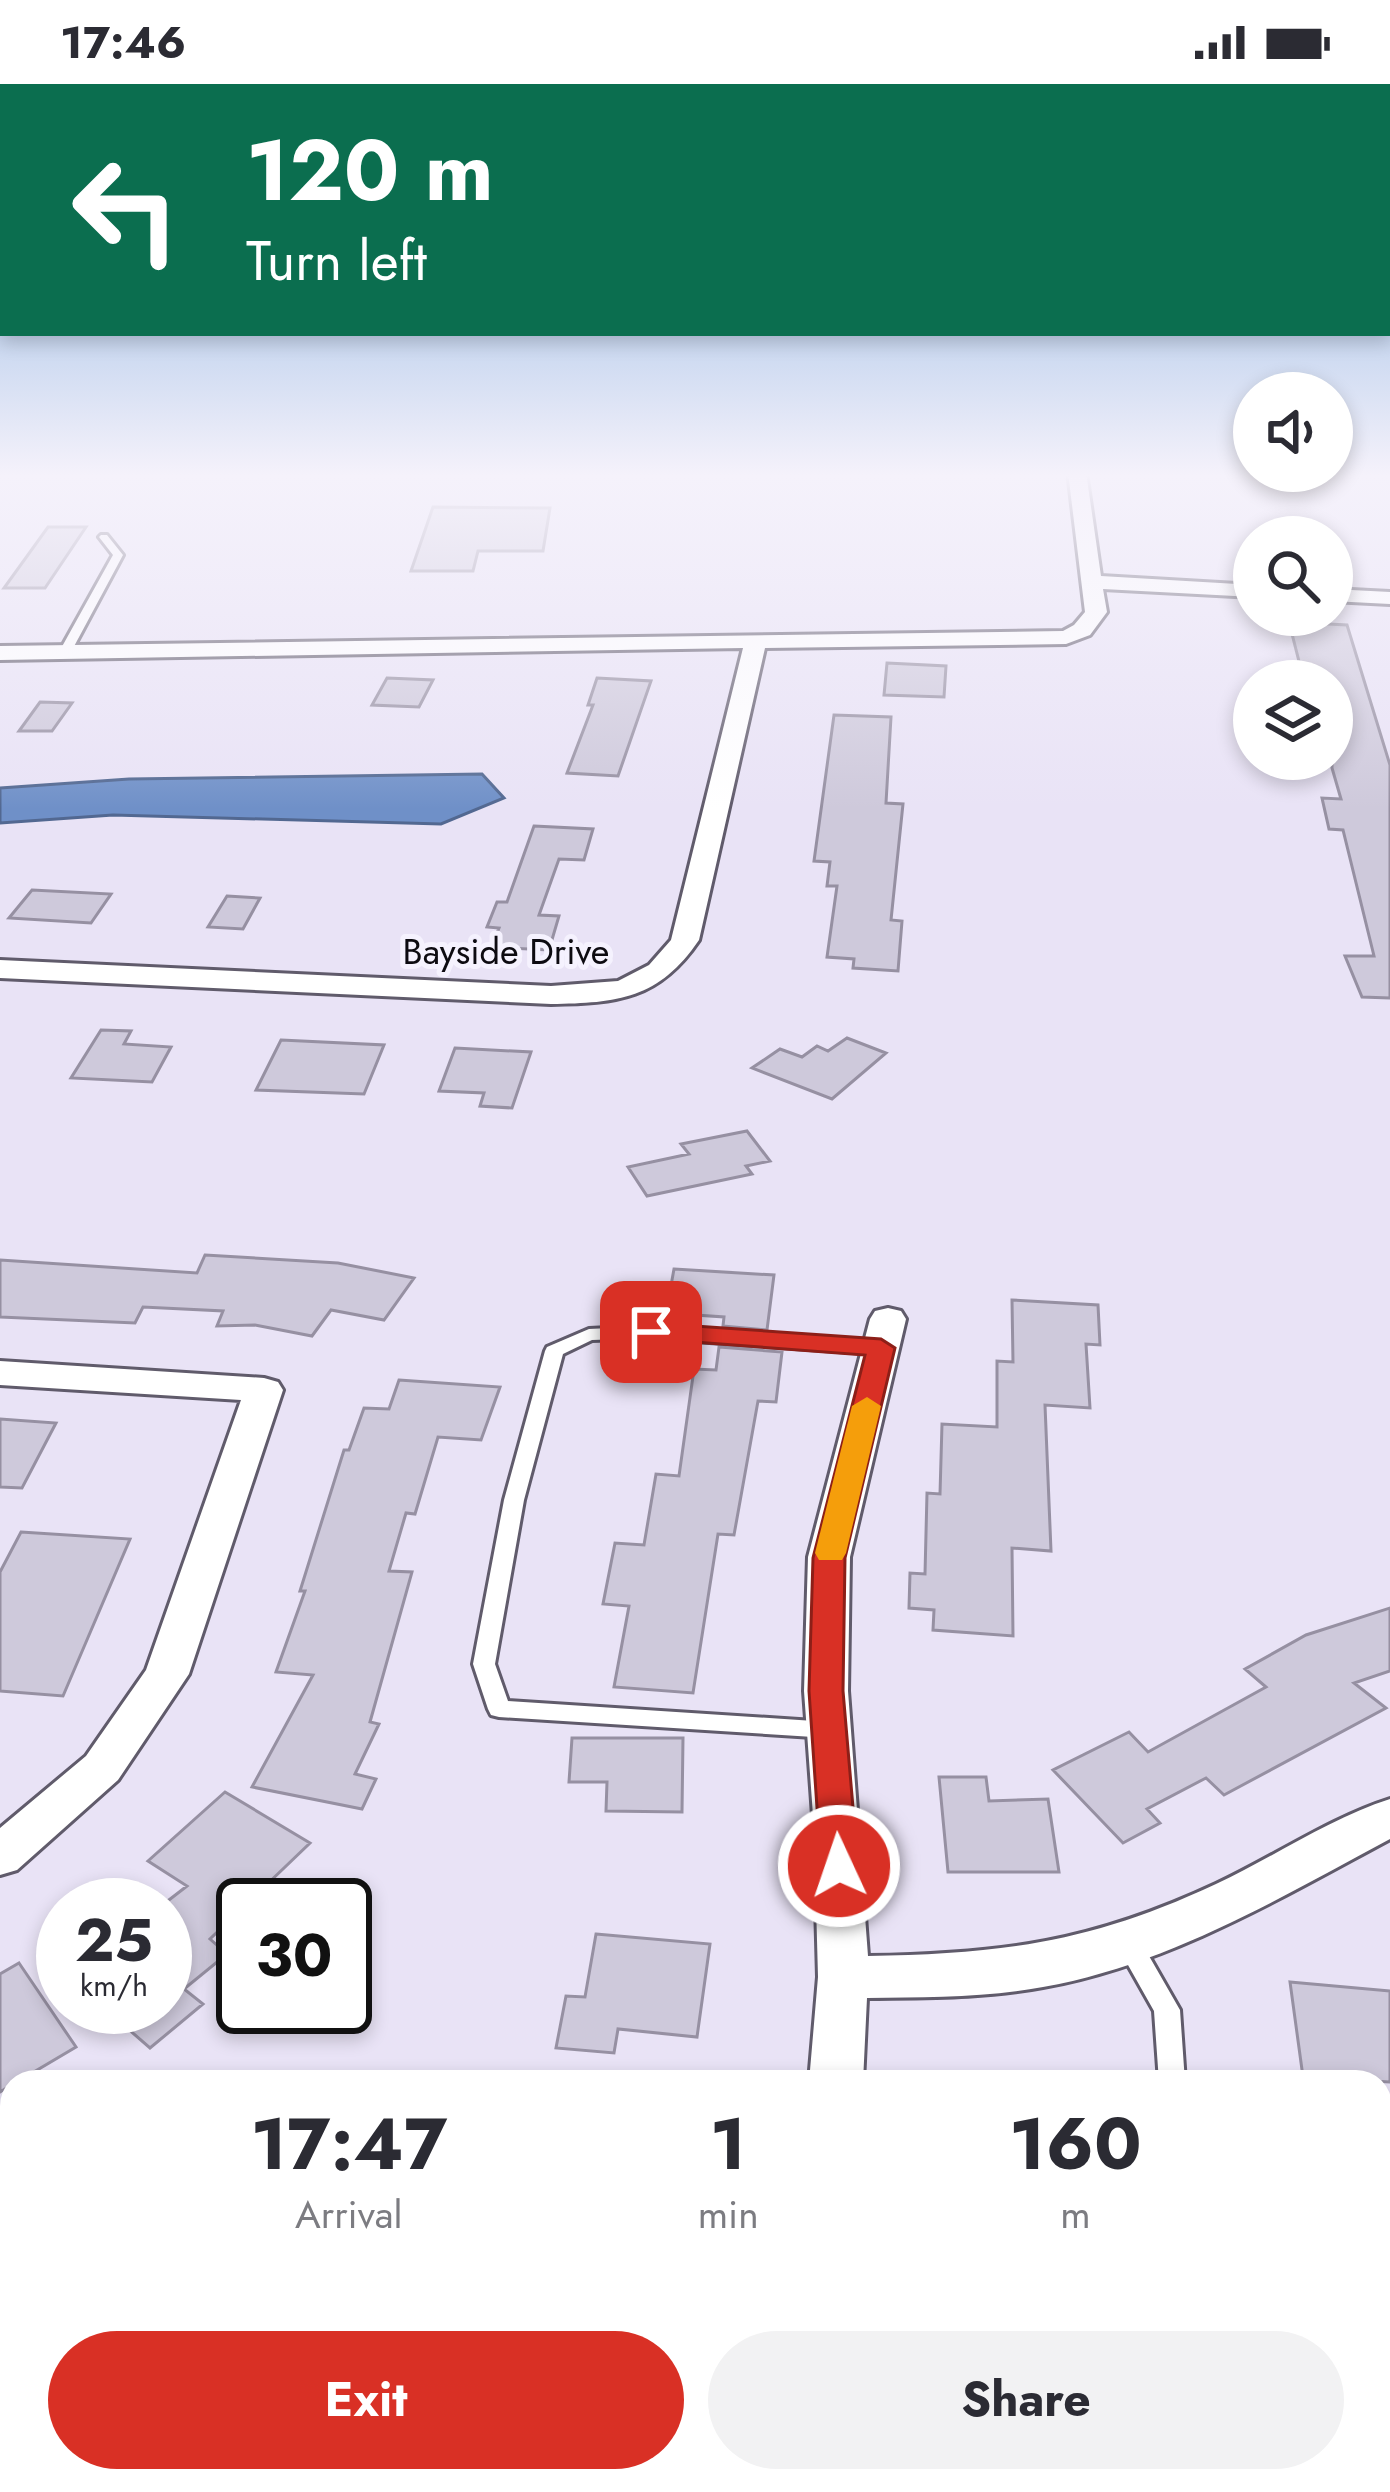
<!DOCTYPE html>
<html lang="en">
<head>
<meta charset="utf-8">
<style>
  body { margin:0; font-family:Jost,sans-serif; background:#f2f2f3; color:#2b2b33; height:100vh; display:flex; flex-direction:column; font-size:45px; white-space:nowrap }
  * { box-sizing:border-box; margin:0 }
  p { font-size:39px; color:#7c7c81 }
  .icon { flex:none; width:66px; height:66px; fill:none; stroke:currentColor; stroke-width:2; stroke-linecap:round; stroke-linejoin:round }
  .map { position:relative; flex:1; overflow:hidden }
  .details { position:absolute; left:0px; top:1986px; width:1392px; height:423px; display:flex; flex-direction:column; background:#fff; border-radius:36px 36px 0 0; box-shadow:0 6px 18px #0003 }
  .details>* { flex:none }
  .top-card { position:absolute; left:0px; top:0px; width:1392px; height:252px; box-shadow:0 6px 18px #0003; background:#0b6e4f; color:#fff; overflow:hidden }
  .tools { position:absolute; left:1233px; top:288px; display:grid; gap:24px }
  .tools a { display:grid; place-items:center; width:120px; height:120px; border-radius:50%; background:#fff; box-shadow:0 6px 18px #0003; font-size:60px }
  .speed { position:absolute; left:36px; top:1794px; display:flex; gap:24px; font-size:60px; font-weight:700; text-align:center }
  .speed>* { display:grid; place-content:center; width:156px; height:156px; border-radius:50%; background:#fff; box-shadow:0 6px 18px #0003; line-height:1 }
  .speed small { font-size:30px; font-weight:400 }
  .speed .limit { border:6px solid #111; border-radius:18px; background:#fff; color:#111 }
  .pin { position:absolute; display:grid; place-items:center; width:102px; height:102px; color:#fff; margin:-51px; border-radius:24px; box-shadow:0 6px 18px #0006 }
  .me { position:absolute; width:132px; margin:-66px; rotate:357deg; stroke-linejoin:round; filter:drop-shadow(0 0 9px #0008) }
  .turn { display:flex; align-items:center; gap:42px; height:252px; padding:0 48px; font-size:54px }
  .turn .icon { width:156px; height:156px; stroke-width:2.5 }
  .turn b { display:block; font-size:84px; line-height:102px }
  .eta { display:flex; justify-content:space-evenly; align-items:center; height:204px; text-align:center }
  .eta b { font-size:72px; font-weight:700; line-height:84px }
  .cta { display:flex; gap:24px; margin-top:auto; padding:24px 48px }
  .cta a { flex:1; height:138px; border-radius:72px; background:#d93025; color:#fff; font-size:48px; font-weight:700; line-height:138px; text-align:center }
  .cta a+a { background:#f2f2f3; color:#2b2b33 }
  .status { display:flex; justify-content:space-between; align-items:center; height:84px; padding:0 60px; background:#fff; direction:ltr }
  .status svg { height:33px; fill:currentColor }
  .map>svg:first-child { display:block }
</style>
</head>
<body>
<div class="status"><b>17:46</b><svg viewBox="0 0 49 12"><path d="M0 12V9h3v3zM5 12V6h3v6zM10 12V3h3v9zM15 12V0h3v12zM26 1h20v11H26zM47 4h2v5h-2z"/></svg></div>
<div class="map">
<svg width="1390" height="2408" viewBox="0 0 1390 2408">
  <rect width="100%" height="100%" fill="#e9e3f6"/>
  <path fill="#6f90c8" stroke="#526891" stroke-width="3" d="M482,690L504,714L441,740L113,731L0,739V704L129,695Z"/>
  <path fill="#cec9db" stroke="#9690a2" stroke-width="3" d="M433,423L550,424L543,467H478L473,487H411Z
    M48,443H86L45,504H4Z
    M1289,538L1347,541L1390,681V914L1362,913L1345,872H1374L1343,746L1329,745L1322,714L1341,715L1332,684V597H1304Z
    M887,579L946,582L944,613L884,611Z
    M387,594L433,596L419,623L372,621Z
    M597,594L651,597L618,692L567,689L593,621H588Z
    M40,618L72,619L52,647H19Z
    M834,631L891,633L886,719L903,720L891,836L902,837L898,887L853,884L854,875L827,873L837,802H827L830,778L814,777Z
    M534,742L593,745L584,776L559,775L539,831L559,832L549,866L491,863L499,844L487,843L497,818H507Z
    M32,806L111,810L91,839L9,834Z
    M227,812L260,814L243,845L208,843Z
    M101,946L131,947L124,960L171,963L152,998L71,994Z
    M847,954L886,969L832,1015L752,984L780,965L802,973L817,962L828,967Z
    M281,956L384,961L364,1010L256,1006Z
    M455,964L531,968L512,1024L480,1022L484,1009L439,1007Z
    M747,1047L770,1077L746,1082L752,1090L647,1112L628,1083L689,1070L681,1060Z
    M205,1171L338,1179L414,1194L384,1236L331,1226L312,1252L255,1241L217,1242L223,1227L143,1223L135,1239L0,1233V1176L197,1189Z
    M674,1185L774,1191L767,1246L723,1242L724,1233L666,1229Z
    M1012,1216L1098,1221L1100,1261L1086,1260L1090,1324L1045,1321L1051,1467L1012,1464L1013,1552L933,1546L934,1526L909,1524L910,1489L925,1490L927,1409L940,1410L942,1340L997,1343V1277L1013,1278Z
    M719,1263L782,1268L776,1318L758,1317L734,1451L718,1450L693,1609L614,1603L629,1522L603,1520L615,1459L644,1461L656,1390L679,1392L694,1285L716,1286Z
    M399,1296L500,1303L481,1356L438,1353L415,1430L406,1429L389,1487L412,1488L370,1638L379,1640L355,1690L376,1695L362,1725L252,1703L313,1591L276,1588L305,1507H300L344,1366H349L364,1324L389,1325Z
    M0,1335L56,1339L22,1404L0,1403Z
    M21,1448L130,1455L63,1612L0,1607V1488Z
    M1390,1524V1587L1354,1599L1386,1624L1224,1711L1206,1694L1147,1725L1160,1739L1123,1759L1053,1686L1129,1648L1148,1668L1266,1603L1245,1585L1306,1551Z
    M572,1654H683L682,1728L606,1727L607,1698H569Z
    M939,1693H986L989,1717L1048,1715L1059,1788H948Z
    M225,1708L310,1759L210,1855L227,1870L184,1905L203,1920L150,1964L103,1923H165V1819L187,1802L148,1777Z
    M596,1850L710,1860L697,1953L618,1945L614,1969L556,1964L566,1912L585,1913Z
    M19,1879L76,1963L0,2008V1890Z
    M1290,1898L1390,1907V1998L1303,1993Z"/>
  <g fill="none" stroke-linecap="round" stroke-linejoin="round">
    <g stroke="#605b6b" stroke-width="6">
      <path id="lane" d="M101,451H107L123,471L71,568L61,570L59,568L113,471L99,453Z
        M651,1242L881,1258L890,1264L881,1270L651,1254L592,1256L563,1270L524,1416L495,1580L508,1617L829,1638L837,1640L840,1646L837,1652L829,1654L499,1633L491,1631L488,1625L473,1580L504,1416L545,1267L547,1263L589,1245Z
        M1128,1848L1137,1851L1180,1926L1185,1998H1159L1154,1927L1115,1858L1119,1851Z
        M361,2397H391L390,2408H358Z
        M1186,2397H1216L1218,2408H1186Z"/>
    </g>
    <g stroke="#605b6b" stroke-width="6">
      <path id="street" d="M1068,388H1086L1101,492L1254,501V513L1103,505L1107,528L1090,551L1066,560L765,564L699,856C659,915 618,919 551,920L0,894V876L551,902L618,897L649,881L671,856L743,564L0,576V562L1063,547L1074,541L1085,528Z
        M1332,505L1390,508V520L1332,517Z
        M888,1224L901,1227L906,1235L850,1473L848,1607L868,1872C1003,1870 1092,1858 1216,1800C1274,1773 1330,1734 1390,1715V1755C1280,1814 1167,1881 1043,1903C985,1914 926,1913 867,1914L863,1998H809L818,1893L814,1745L804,1607L808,1473L870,1235L875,1227Z
        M0,1277L264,1294L278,1298L283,1306L189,1590L118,1696L17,1786L0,1791V1744L86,1672L146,1586L241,1316L0,1301Z
        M779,2397H841L840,2408H778Z"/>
    </g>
    <use href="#lane" fill="#fff" fill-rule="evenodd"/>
    <use href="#street" fill="#fff" fill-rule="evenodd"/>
  </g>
  <linearGradient id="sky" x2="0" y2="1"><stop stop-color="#77a6db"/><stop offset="0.54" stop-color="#f5f2fb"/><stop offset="1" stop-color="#f5f2fb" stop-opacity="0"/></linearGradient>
  <rect width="1390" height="725" fill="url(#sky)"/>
  <path fill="#d93025" stroke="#8d1f18" stroke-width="3" d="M651,1239L881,1255L895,1264L845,1474L843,1607L858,1782L852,1792L839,1797L826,1792L821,1782L809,1607L813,1474L865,1271L641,1254L637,1248L641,1242Z"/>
  <path fill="#f59e0b" d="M867,1313L881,1322L846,1469L842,1476H819L815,1469L852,1322Z"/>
  <g text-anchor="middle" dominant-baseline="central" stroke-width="10" stroke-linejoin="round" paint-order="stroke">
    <g font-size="36" fill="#0d0b11" stroke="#f5f2fe">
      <text x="506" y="867">Bayside Drive</text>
    </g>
  </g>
</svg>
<div class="tools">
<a><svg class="icon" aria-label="sound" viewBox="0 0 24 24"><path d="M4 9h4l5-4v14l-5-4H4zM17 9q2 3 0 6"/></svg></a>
<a><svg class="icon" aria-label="search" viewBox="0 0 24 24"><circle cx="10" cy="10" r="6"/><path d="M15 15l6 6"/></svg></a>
<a><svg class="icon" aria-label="layers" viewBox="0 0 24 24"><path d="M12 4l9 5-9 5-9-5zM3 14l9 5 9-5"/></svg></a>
</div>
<div class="speed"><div>25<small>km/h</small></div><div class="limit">30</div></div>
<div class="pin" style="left:651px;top:1248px;background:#d93025"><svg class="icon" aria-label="arrive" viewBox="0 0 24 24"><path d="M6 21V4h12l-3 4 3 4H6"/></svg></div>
<svg class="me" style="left:839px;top:1782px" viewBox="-20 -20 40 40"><circle r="17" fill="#d93025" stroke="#fff" stroke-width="3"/><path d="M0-11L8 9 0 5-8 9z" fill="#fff"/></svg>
<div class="top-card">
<div class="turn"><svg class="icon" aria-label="left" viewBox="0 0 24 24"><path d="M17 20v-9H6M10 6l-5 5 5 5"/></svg><div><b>120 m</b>Turn left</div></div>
</div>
<section class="details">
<div class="eta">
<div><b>17:47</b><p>Arrival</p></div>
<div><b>1</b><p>min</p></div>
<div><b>160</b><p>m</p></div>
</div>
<div class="cta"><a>Exit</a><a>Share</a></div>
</section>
</div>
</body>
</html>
